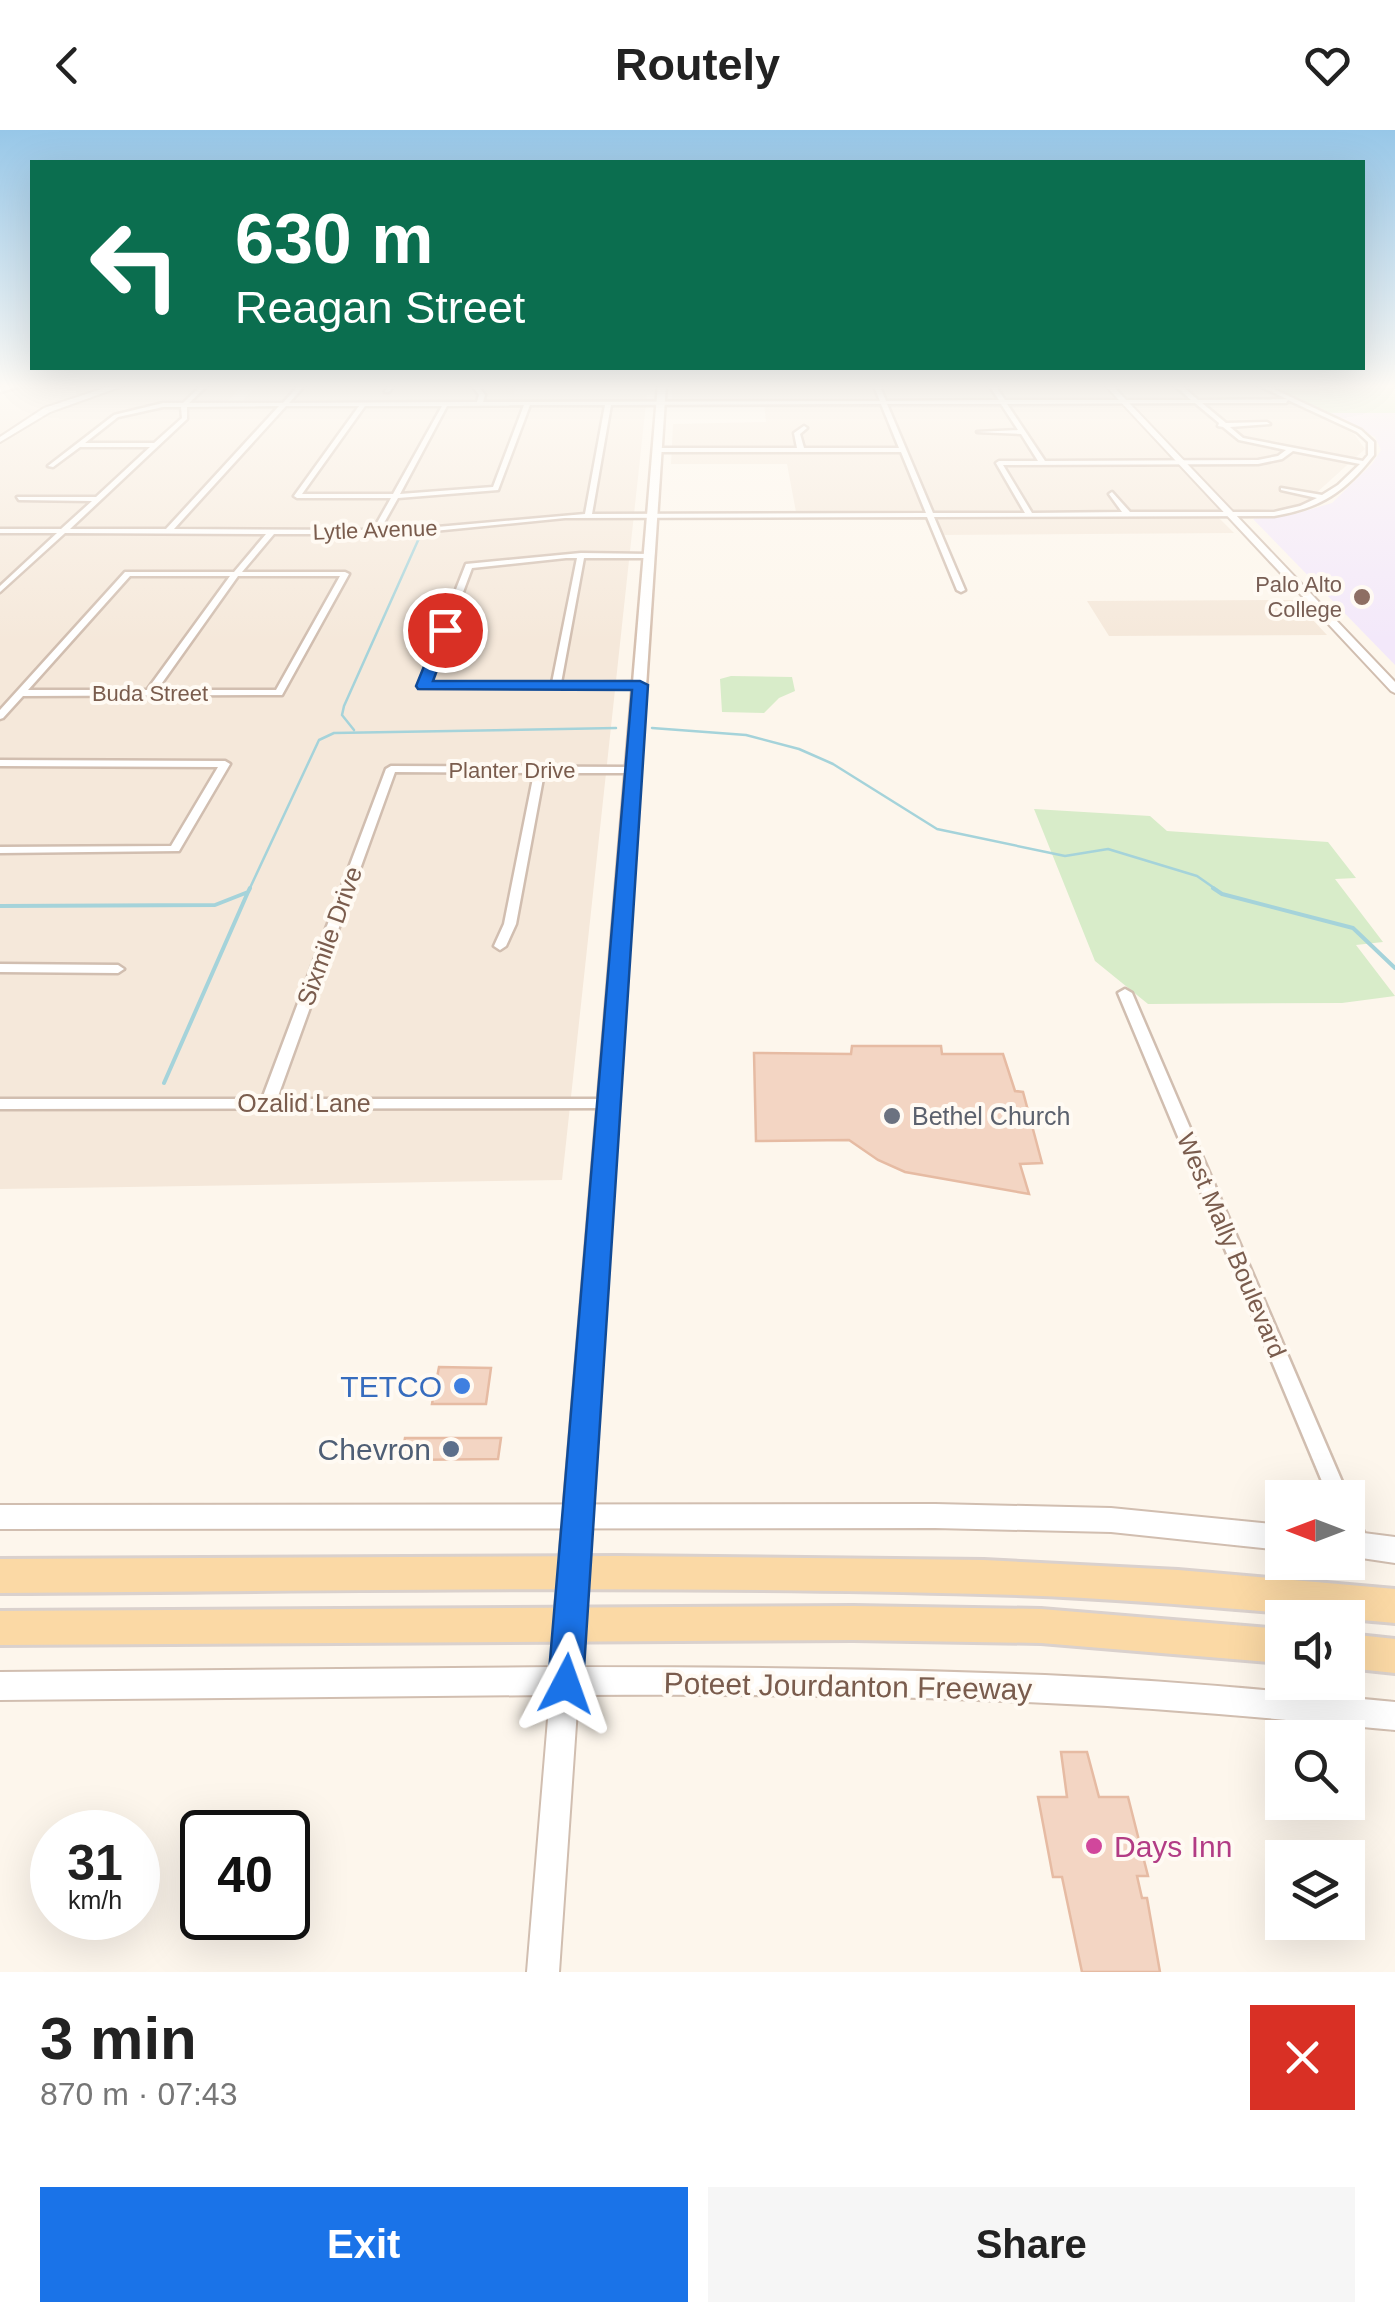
<!DOCTYPE html>
<html lang="en">
<head>
<meta charset="utf-8">
<style>
  body { margin:0; font-family:Helvetica,sans-serif; background:#f6f6f6; color:#222; height:100vh; display:flex; flex-direction:column; font-size:38px; white-space:nowrap }
  * { box-sizing:border-box; margin:0 }
  p { font-size:32px; color:#767676 }
  .icon { flex:none; width:55px; height:55px; fill:none; stroke:currentColor; stroke-width:2; stroke-linecap:round; stroke-linejoin:round }
  .map { position:relative; height:1842px; overflow:hidden }
  .sheet { display:flex; flex-direction:column; background:#fff; flex:1 }
  .sheet>* { flex:none }
  .banner { position:absolute; left:30px; top:30px; width:1335px; height:210px; border-radius:0px; box-shadow:0 10px 40px #0002; background:#0b6e4f; color:#fff; overflow:hidden }
  .needle { width:65px; rotate:270deg }
  .controls { position:absolute; left:1265px; top:1350px; display:grid; gap:20px }
  .controls a { display:grid; place-items:center; width:100px; height:100px; border-radius:0px; background:#fff; box-shadow:0 10px 40px #0002; font-size:50px }
  .speed { position:absolute; left:30px; top:1680px; display:flex; gap:20px; font-size:50px; font-weight:700; text-align:center }
  .speed>* { display:grid; place-content:center; width:130px; height:130px; border-radius:50%; background:#fff; box-shadow:0 10px 40px #0002; line-height:1 }
  .speed small { font-size:25px; font-weight:400 }
  .speed .limit { border:5px solid #111; border-radius:15px; background:#fff; color:#111 }
  .pin { position:absolute; display:grid; place-items:center; width:85px; height:85px; color:#fff; margin:-42px; border:5px solid #fff; border-radius:50%; box-shadow:0 2px 10px #0007 }
  .me { position:absolute; width:110px; margin:-55px; rotate:4deg; stroke-linejoin:round; filter:drop-shadow(0 0 8px #0008) }
  .turn { display:flex; align-items:center; gap:35px; height:210px; padding:0 40px; font-size:45px }
  .turn .icon { width:130px; height:130px; stroke-width:2.5 }
  .turn b { display:block; font-size:70px; line-height:85px }
  .round { display:grid; place-items:center; flex:none; width:105px; height:105px; border-radius:0px; background:#f6f6f6 }
  .headline { display:flex; align-items:center; justify-content:space-between; height:170px; padding:0 40px }
  h1 { font-size:60px; font-weight:700; line-height:75px }
  .button { display:flex; gap:20px; margin-top:auto; padding:20px 40px }
  .button a { flex:1; height:115px; border-radius:0px; background:#1a73e8; color:#fff; font-size:40px; font-weight:700; line-height:115px; text-align:center }
  .button a+a { background:#f6f6f6; color:#222 }
  header { display:flex; justify-content:space-between; align-items:center; height:130px; padding:0 40px; background:#fff; font-size:45px; font-weight:700 }
  .map>svg:first-child { display:block }
</style>
</head>
<body>
<header><svg class="icon" aria-label="back" viewBox="0 0 24 24"><path d="M15 5l-7 7 7 7"/></svg>Routely<svg class="icon" aria-label="heart" viewBox="0 0 24 24"><path d="M12 20l-8-8c-3-5 5-10 8-4 3-6 11-1 8 4z"/></svg></header>
<div class="map">
<svg width="1395" height="1842" viewBox="0 0 1395 1842">
  <rect width="100%" height="100%" fill="#fdf6ec"/>
  <path fill="#f5e8da" d="M0,254H244L226,273L241,272L259,254H517L514,264H647L562,1050L0,1059Z
    M827,254H1250L1332,291L1354,304L1365,319L1305,373L1287,378L1214,383L1234,403L932,405L921,381L796,382L787,334H671L673,294L766,292L764,273H672V257Z
    M1294,470L1327,505L1109,506L1087,471Z"/>
  <path fill="#f3e8fa" d="M1330,283H1395V535L1253,389L1295,384L1332,373L1372,334L1381,320L1375,307Z"/>
  <path fill="#d8ecc9" d="M1269,254H1395V283H1330Z
    M731,546L792,547L795,561L779,568L764,583L722,582L720,549Z
    M1034,679L1150,686L1167,701L1328,712L1356,748L1335,749L1383,812L1356,815L1395,866L1342,873L1148,874L1095,831Z"/>
  <g fill="none" stroke-linecap="round" stroke-linejoin="round">
    <path stroke="#a5d3da" stroke-width="2.5" d="M652,598L746,605L799,619L833,634L937,699L1065,726L1108,719L1197,746L1217,760
      M354,600L342,585L344,576L420,406
      M249,760L319,610L334,603L616,598"/>
    <path stroke="#a5d3da" stroke-width="4" d="M1213,758L1222,764L1353,798L1395,838
      M0,776L215,775L248,762L250,758
      M164,953L248,762"/>
  </g>
  <path fill="#f3d5c3" stroke="#e6bba3" stroke-width="2.5" d="M852,916H941L942,924H1003L1015,961L1023,962L1042,1033L1020,1034L1029,1064L905,1042L878,1030L849,1010L756,1011L754,923L851,924Z
    M439,1237L491,1238L486,1274H432Z
    M405,1308H501L498,1329L401,1330Z
    M1061,1622H1087L1099,1667H1128L1148,1746H1137L1142,1768H1147L1160,1842H1082L1062,1747H1053L1038,1667H1067Z"/>
  <g fill="none" stroke-linecap="round" stroke-linejoin="round">
    <g stroke="#d1beb0" stroke-width="5">
      <path id="minor" d="M18,254H29L0,262V258Z
        M203,254H209L189,273H283L300,254H306L289,273L477,272L479,265L471,254H477L485,265L483,272L880,271L873,254H879L886,271L999,270L988,254H994L1005,270H1191L1173,254H1180L1198,270L1287,269L1255,254H1263L1361,300L1374,312V325C1345,362 1321,378 1274,386L934,387L965,460L961,462L957,460L927,387L565,388L403,404H274L242,442H345L349,444L282,565L23,566L3,588L0,589V580L125,442H234L266,404L65,403L0,462V456L57,403H0V399H61L92,371L19,370L17,367H96L150,317H80L53,337L48,336L114,285L163,273H183ZM1288,270L1357,302L1368,312V325L1363,331L1243,308L1230,297L1270,294L1267,292L1226,293L1202,273H1286ZM1195,273L1219,293L1218,296L1223,297L1239,310L1286,320L1278,326L1258,330L1045,331L1007,274ZM881,274L899,318H804L800,304L807,298L804,296L794,303L797,318H658L655,320L658,322H901L926,383L592,384L611,275ZM887,274H1001L1018,300L977,302L1021,304L1038,331H999L996,333L1025,383H933ZM524,275L493,357L400,364L447,276ZM530,275H605L585,384L403,400H380L398,368L498,360ZM279,276L166,399H70L187,289V277ZM286,276H359L294,366L297,368H391L373,400L174,399ZM365,276H442L393,364H302ZM163,277H181L182,288L154,313H85L118,287ZM1293,321L1360,334L1338,355L1322,365L1281,358V360L1317,368L1300,376L1274,382H1130L1112,362L1109,364L1122,382L1032,383L1003,335L1258,334L1282,329ZM130,446H230L147,560H28ZM238,446H340L276,560H157Z
        M389,254H395L389,262H385Z
        M581,423L650,424L654,426L650,428H584L561,553L641,552L646,555L644,557L420,558L418,556L466,434ZM566,428H577L552,553H429L472,438Z
        M0,630L225,631L230,634L179,721L0,723V717L171,716L218,637L0,636Z
        M391,636L634,637L639,640L634,643H544L516,794L506,816L500,820L494,816L504,794L534,643L395,642L277,969H608L613,970L615,974L613,978L0,979V969H262L386,639Z
        M0,834L118,835L124,839L118,843L0,842Z
        M1125,859L1132,863L1346,1361L1349,1368L1348,1371V1368H1329L1118,863Z
        M1348,1378L1355,1381L1369,1415L1366,1422L1359,1425L1352,1422L1348,1411Z"/>
    </g>
    <g stroke="#d1beb0" stroke-width="4">
      <path id="tertiary" d="M117,254H128L50,282L0,312V307L44,278Z
        M1104,254H1111L1395,552V563L1391,561Z
        M935,1374L1111,1378L1282,1395V1420L1111,1402L935,1398L0,1399V1375Z
        M1348,1401L1395,1407V1433L1348,1426Z
        M569,1484L578,1488L582,1497L580,1537C735,1537 890,1539 1045,1545C1162,1550 1278,1561 1395,1572V1600C1279,1589 1164,1578 1047,1573C891,1565 734,1564 578,1565L559,1842H527L550,1565L0,1570V1542L552,1537L556,1497L560,1488Z"/>
    </g>
    <g stroke="#d6c0b0" stroke-width="5">
      <path id="secondary" d="M658,254H666L584,1497L580,1508L569,1512L558,1508L554,1497Z"/>
    </g>
    <g stroke="#dad1cd" stroke-width="6">
      <path id="primary" d="M618,1426L984,1430L1178,1440L1395,1459V1493C1259,1481 1120,1467 982,1464C655,1455 327,1461 0,1463V1429Z
        M853,1476L1041,1479L1282,1499V1533L1041,1513L853,1510L0,1515V1481Z
        M1348,1504L1395,1509V1543L1348,1538Z"/>
    </g>
    <use href="#minor" fill="#fff" fill-rule="evenodd"/>
    <use href="#tertiary" fill="#fff" fill-rule="evenodd"/>
    <use href="#secondary" fill="#fff" fill-rule="evenodd"/>
    <use href="#primary" fill="#fbd9a5" fill-rule="evenodd"/>
  </g>
  <linearGradient id="sky" x2="0" y2="1"><stop stop-color="#97c7e8"/><stop offset="0.5" stop-color="#fefbf6"/><stop offset="1" stop-color="#fefbf6" stop-opacity="0"/></linearGradient>
  <rect width="1395" height="512" fill="url(#sky)"/>
  <path fill="#1a73e8" stroke="#114b97" stroke-width="2.5" d="M440,497L452,500L433,551H640L648,555L583,1554L578,1566L566,1571L553,1566L548,1554L632,560L418,559L416,556Z"/>
  <circle fill="#8d6e63" stroke="#fffaf3" stroke-width="4" cx="1362" cy="467" r="10"/>
  <circle fill="#6b7280" stroke="#fffaf3" stroke-width="4" cx="892" cy="986" r="10"/>
  <circle fill="#3f7fe0" stroke="#fffaf3" stroke-width="4" cx="462" cy="1256" r="10"/>
  <circle fill="#5c6f8a" stroke="#fffaf3" stroke-width="4" cx="451" cy="1319" r="10"/>
  <circle fill="#d1479c" stroke="#fffaf3" stroke-width="4" cx="1094" cy="1716" r="10"/>
  <g text-anchor="middle" dominant-baseline="central" stroke-width="8" stroke-linejoin="round" paint-order="stroke">
    <g font-size="22" fill="#7a5c4d" stroke="#fffaf3">
      <text transform="translate(375 400) rotate(-2)">Lytle Avenue</text>
      <text x="150" y="563">Buda Street</text>
      <text x="512" y="640">Planter Drive</text>
    </g>
    <g font-size="22" fill="#785e54" stroke="#fffaf3" text-anchor="end">
      <text x="1342" y="454">Palo Alto<tspan x="1342" dy="25">College</tspan></text>
    </g>
    <g font-size="25" fill="#7a5c4d" stroke="#fffaf3">
      <text transform="translate(329 806) rotate(-70)">Sixmile Drive</text>
      <text x="304" y="973">Ozalid Lane</text>
      <text transform="translate(1232 1115) rotate(67)">West Mally Boulevard</text>
    </g>
    <g font-size="25" fill="#5b616d" stroke="#fffaf3" text-anchor="start">
      <text x="912" y="986">Bethel Church</text>
    </g>
    <g font-size="30" fill="#366cbe" stroke="#fffaf3" text-anchor="end">
      <text x="442" y="1256">TETCO</text>
    </g>
    <g font-size="30" fill="#4e5e75" stroke="#fffaf3" text-anchor="end">
      <text x="431" y="1319">Chevron</text>
    </g>
    <g font-size="30" fill="#7a5c4d" stroke="#fffaf3">
      <text transform="translate(848 1556) rotate(1)">Poteet Jourdanton Freeway</text>
    </g>
    <g font-size="30" fill="#b23c85" stroke="#fffaf3" text-anchor="start">
      <text x="1114" y="1716">Days Inn</text>
    </g>
  </g>
</svg>
<div class="controls">
<a><svg class="needle" viewBox="-14 -14 28 28"><path d="M0-13l5 13h-10z" fill="#e53935"/><path d="M0 13l5-13h-10z" fill="#767676"/></svg></a>
<a><svg class="icon" aria-label="sound" viewBox="0 0 24 24"><path d="M4 9h4l5-4v14l-5-4H4zM17 9q2 3 0 6"/></svg></a>
<a><svg class="icon" aria-label="search" viewBox="0 0 24 24"><circle cx="10" cy="10" r="6"/><path d="M15 15l6 6"/></svg></a>
<a><svg class="icon" aria-label="layers" viewBox="0 0 24 24"><path d="M12 4l9 5-9 5-9-5zM3 14l9 5 9-5"/></svg></a>
</div>
<div class="speed"><div>31<small>km/h</small></div><div class="limit">40</div></div>
<div class="pin" style="left:445px;top:500px;background:#d93025"><svg class="icon" aria-label="arrive" viewBox="0 0 24 24"><path d="M6 21V4h12l-3 4 3 4H6"/></svg></div>
<svg class="me" style="left:566px;top:1554px" viewBox="-20 -20 40 40"><path d="M0-17L14 15 0 8-14 15z" fill="#1a73e8" stroke="#fff" stroke-width="4"/></svg>
<div class="banner">
<div class="turn"><svg class="icon" aria-label="left" viewBox="0 0 24 24"><path d="M17 20v-9H6M10 6l-5 5 5 5"/></svg><div><b>630 m</b>Reagan Street</div></div>
</div>
</div>
<section class="sheet">
<div class="headline"><div><h1>3 min</h1><p>870 m · 07:43</p></div><a class="round" style="background:#d93025;color:#fff"><svg class="icon" aria-label="close" viewBox="0 0 24 24"><path d="M6 6l12 12M18 6L6 18"/></svg></a></div>
<div class="button"><a>Exit</a><a>Share</a></div>
</section>
</body>
</html>
